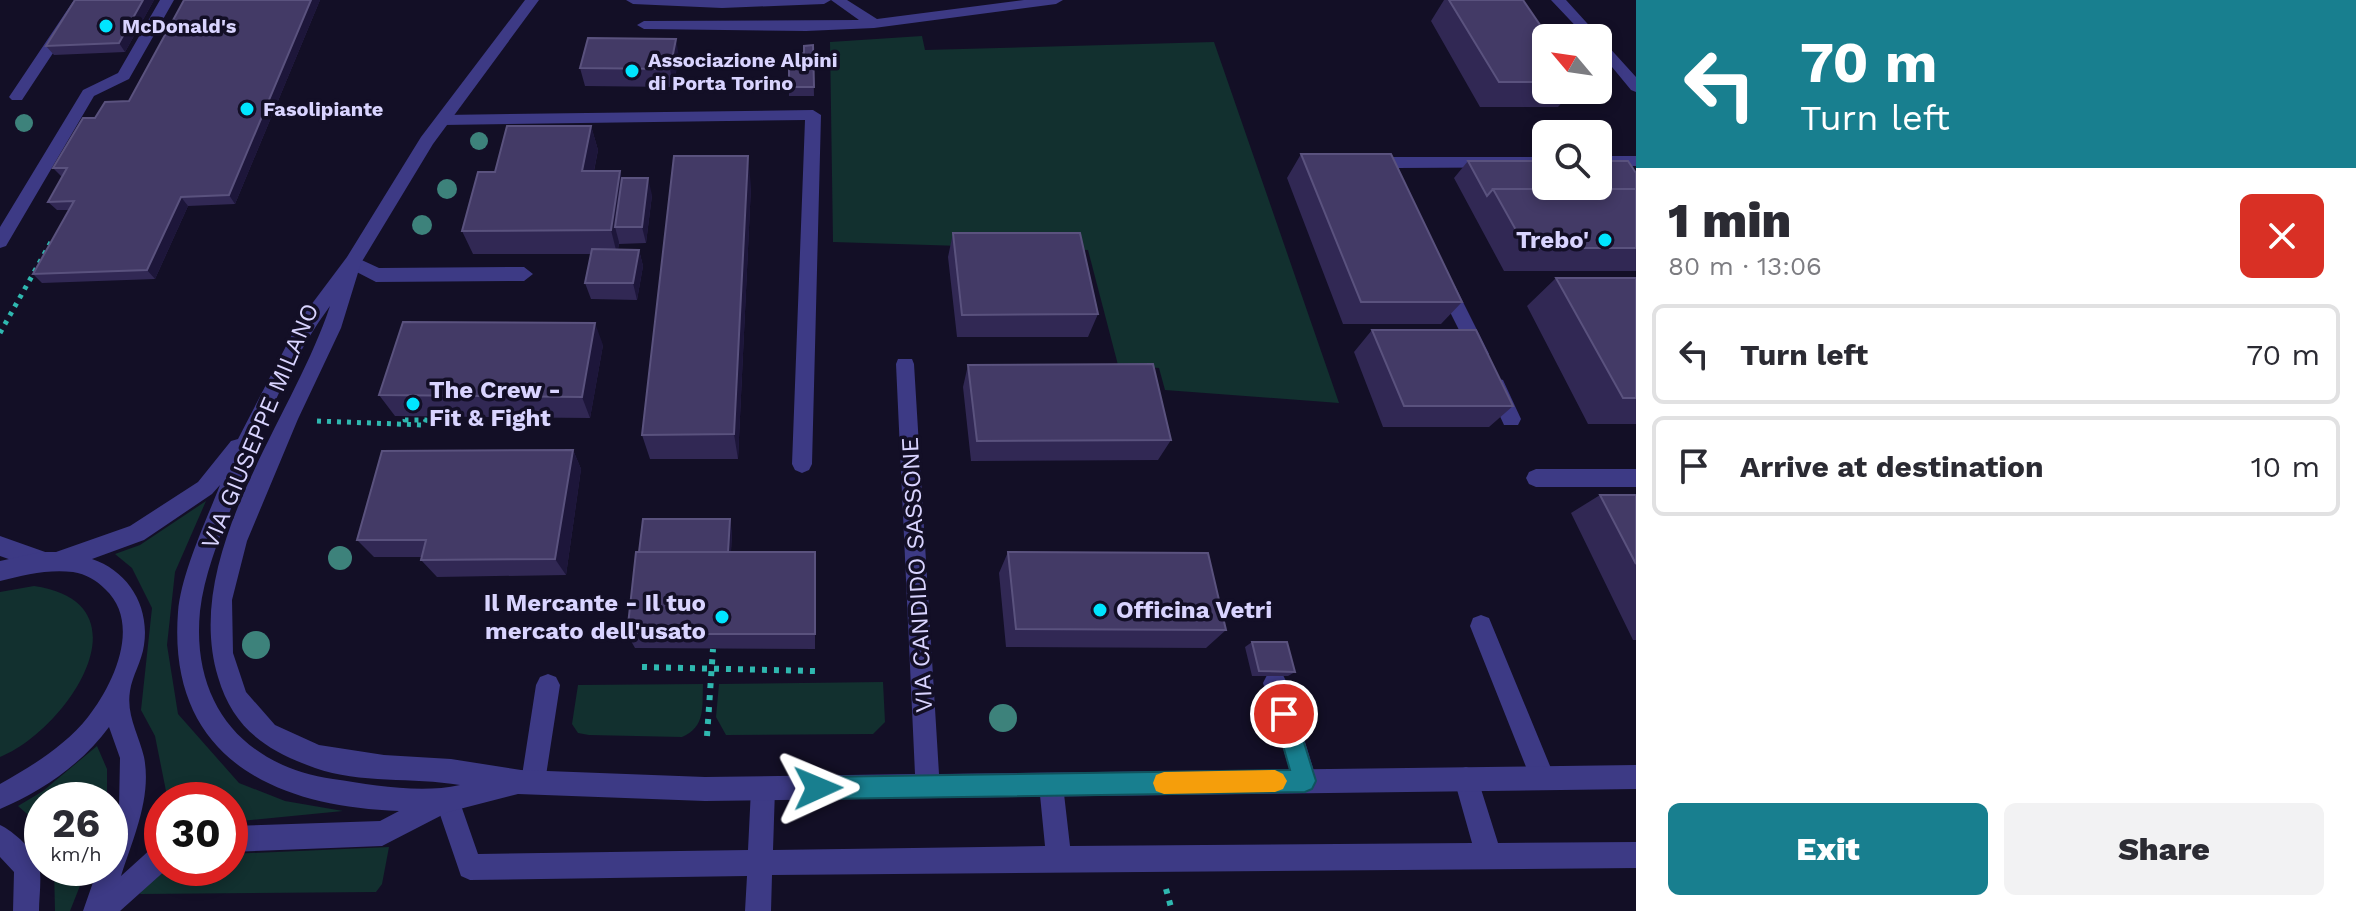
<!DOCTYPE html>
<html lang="en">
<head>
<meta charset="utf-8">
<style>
  body { margin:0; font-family:"Work Sans",sans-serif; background:#f2f2f3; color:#2b2b33; height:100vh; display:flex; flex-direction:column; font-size:30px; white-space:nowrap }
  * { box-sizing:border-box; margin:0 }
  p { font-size:26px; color:#7c7c81 }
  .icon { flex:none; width:44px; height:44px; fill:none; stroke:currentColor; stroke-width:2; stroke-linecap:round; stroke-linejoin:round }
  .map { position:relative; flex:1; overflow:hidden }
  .sheet { display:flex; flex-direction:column; background:#fff; width:720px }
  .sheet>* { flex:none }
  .banner { background:#187f8f; color:#fff; overflow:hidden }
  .needle { width:52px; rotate:299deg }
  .fabs { position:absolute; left:1532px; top:24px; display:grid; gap:16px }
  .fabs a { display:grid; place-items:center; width:80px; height:80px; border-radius:12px; background:#fff; box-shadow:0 4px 12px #0003; font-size:40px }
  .speed { position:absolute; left:24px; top:782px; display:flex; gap:16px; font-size:40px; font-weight:700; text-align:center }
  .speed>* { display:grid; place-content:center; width:104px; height:104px; border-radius:50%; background:#fff; box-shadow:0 4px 12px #0003; line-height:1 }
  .speed small { font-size:20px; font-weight:400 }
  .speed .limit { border:12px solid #d22; background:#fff; color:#111 }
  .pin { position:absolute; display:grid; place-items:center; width:68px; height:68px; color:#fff; margin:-34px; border:4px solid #fff; border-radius:50%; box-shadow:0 2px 8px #0007 }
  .me { position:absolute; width:88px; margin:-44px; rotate:89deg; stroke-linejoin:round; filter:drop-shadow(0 0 6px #0008) }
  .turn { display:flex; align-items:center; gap:28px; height:168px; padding:0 32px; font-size:36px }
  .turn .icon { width:104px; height:104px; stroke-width:2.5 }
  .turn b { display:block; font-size:56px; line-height:68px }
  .round { display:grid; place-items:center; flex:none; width:84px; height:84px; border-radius:12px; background:#f2f2f3 }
  .head { display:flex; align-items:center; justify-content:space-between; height:136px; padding:0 32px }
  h1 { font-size:48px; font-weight:800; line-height:60px }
  .cta { display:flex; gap:16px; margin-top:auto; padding:16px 32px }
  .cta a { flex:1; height:92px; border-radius:12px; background:#187f8f; color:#fff; font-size:32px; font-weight:800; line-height:92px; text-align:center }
  .cta a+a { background:#f2f2f3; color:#2b2b33 }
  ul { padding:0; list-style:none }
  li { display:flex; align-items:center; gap:24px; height:100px; margin:0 16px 12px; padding:0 16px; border:4px solid #e1e1e2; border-radius:12px }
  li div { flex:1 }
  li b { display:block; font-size:30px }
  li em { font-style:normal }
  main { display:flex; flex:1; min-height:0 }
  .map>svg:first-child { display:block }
</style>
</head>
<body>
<main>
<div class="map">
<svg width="1636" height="911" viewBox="0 0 1636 911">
  <rect width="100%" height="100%" fill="#130f26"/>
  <path fill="#12302f" d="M922,36L925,50L1214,42L1339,403L1165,390L1159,368L1118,365L1088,250L833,242L830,42Z
    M206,501L175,572L167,645L178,714L239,783L285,801L343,811L230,822V800H166V791L155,736L141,710L152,608L132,568L115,554L140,545Z
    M34,586C152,603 67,730 0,757V592Z
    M883,682L885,722L873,734L726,735L716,717L719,684Z
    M703,684C702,706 706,727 682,737L589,735L578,733L572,724L578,685Z
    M97,746L107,769V800H42V827L18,806L43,791Z
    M389,847L382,884L376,892L140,894L144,883L169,868H230V854Z
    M54,868H87L70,911H55Z"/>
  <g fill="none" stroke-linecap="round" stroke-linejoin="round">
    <path stroke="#2fb8b0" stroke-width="5" stroke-dasharray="4 6" stroke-linecap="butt" d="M0,333L51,242
      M317,421L424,425L426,420H405L406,416"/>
    <path stroke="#2fb8b0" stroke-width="6" stroke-dasharray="5 7" stroke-linecap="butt" d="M642,667L815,671
      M707,736L713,649
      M1166,889L1172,911"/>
    <path fill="#3d3a85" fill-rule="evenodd" d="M74,0H88L22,100H12L9,97Z
      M160,0H174L129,79L94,96L6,246L0,248V227L83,90L118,73Z
      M831,0H847L877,19L1024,0H1063L1056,4L874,28L806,31L644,29L637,25L644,21L859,20Z
      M813,110L821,115L812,464L809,470L802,473L795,470L792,464L805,120L443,125L435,120L443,115Z
      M1598,156H1636V166H1598Z
      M1386,157H1546V167L1397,168L1401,178L1393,184L1387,182L1378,163Z
      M353,256L379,268L524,267L533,274L524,281L376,282L347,267L344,262Z
      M1446,279L1455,286L1489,354L1487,359H1473L1471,354L1437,286Z
      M1496,378L1503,380L1521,419L1518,425H1504L1486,386L1489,380Z
      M1536,469H1636V487H1536L1529,484L1526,478L1529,472Z
      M0,536L48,553L51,560L48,567L40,570L0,556Z
      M1481,615L1489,618L1555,778L1552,787L1543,790L1534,787L1470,626L1473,618Z
      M1275,672L1283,675L1287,683L1317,781L1314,790L1305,793L1296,790L1293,781L1263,683L1267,675Z
      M548,674L556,677L560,685L545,782L542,791L533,794L524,791L521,782L536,685L540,677Z
      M1466,767L1475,770L1498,843L1636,842V868L772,875L771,911H745L747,876L470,880L461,876L435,800L438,791L447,788L456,791L478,854L748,850L751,789L754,780L763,777L772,780L775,789L773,850L1045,846L1039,785L1042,776L1051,773L1060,776L1063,785L1070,846L1472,843L1454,779L1457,770Z"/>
    <path fill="#3d3a85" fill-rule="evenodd" d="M525,0H539L433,144L361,263L341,328L298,419L247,541L232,600L233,653L246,692L275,725L319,745L384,755L451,759L521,770L705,777L915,774L896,364L898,359H912L914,364L939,774L1636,765V789L705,801L518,794L448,812L382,846L230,852V826L380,821L399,811C272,807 167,756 178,612C181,574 206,521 220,485L212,494L144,540L92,559C128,571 150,606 144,645C142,661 132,676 130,691C126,715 139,735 144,757C152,797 133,838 121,876L153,847L162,843V868H168L120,911H83L98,868H110V833L119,808L120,758L109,727C83,763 41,792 0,809V784C32,766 65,746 88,717C114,684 142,623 105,589C96,580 86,574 73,572C48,569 24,575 0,581V561L41,552H56L130,526L198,482L231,441L238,439L299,321L347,257L421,137ZM330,306C293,419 181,553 218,677C233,728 265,750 315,768C360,784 413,777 460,785C420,794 373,785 333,779C243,766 191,703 200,611C205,568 225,524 241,484C264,423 291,359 330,306Z
      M626,0H831L824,4L722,8L633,4Z
      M1551,0H1566L1636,77V92L1631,90L1598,50V38H1587Z
      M0,825C13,831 36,851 39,866C42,879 39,897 39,911H13L14,872L0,857Z"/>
  </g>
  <g fill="#3d827b">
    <circle cx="24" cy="123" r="9"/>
    <circle cx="479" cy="141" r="9"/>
    <circle cx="447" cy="189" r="10"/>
    <circle cx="422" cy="225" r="10"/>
    <circle cx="340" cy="558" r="12"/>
    <circle cx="256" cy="645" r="14"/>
    <circle cx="1003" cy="718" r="14"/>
  </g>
  <path fill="#312854" d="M75,0H154L125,52L54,55L46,46Z
    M184,0H320L235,204L188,206L155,279L42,283L33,274L69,210H57L48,202L62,177L53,168L95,118L129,101Z
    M1444,0H1523L1546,38V90H1573L1558,107H1480L1431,21Z
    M813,45L814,96H789V53H804Z
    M679,57L673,87L585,86L580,68Z
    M591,126L598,150L594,171L622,178L652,195L646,243L619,244V242L618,250H639L643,266L637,300L591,299L585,283L591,254H473L462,231L495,172Z
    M1301,154L1462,302L1441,324H1343L1287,178Z
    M1468,161L1636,173V271H1504L1454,178Z
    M751,186L738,459H650L642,435Z
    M953,233L1098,314L1088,337H957L948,257Z
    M1556,278H1636V424H1588L1527,306Z
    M1372,330L1513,406L1489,427H1383L1354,352Z
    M603,345L590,418L395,416L379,395Z
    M968,365L1171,440L1158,460L971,461L963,387Z
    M573,450L581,469L566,575L437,577L421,560L422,557H374L357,540Z
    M1600,495H1636V640H1633L1571,513Z
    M732,531L731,552H815V649L635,648L627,634Z
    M1008,552L1226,630L1206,648L1006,647L999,573Z
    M1252,642L1295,672L1288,676H1252L1245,647Z"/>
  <path fill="#1d163a" d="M143,0H154L125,52L119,43Z
    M311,0H320L235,204L229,195Z
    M676,39L679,57L673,87L670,69Z
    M591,126L598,150L589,195L582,171Z
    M748,156L751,186L738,459L734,434Z
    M620,171L626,195L615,227L619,242L617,254L611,230Z
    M648,178L652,195L646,243L642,227Z
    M181,197L188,206L155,279L147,270Z
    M639,250L643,266L637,300L633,283Z
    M595,323L603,345L590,418L582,397Z
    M573,450L581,469L566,575L555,559Z
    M730,519L732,531L730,569L728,557Z"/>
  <path fill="#433a66" stroke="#5a527e" stroke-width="2" d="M75,0H143L119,43L46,46Z
    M184,0H311L229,195L181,197L147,270L33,274L74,201L48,202L67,168H53L83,118H95L105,102L129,101Z
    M1449,0H1523L1549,38H1546V82H1499Z
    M588,38L676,39L670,69L580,68Z
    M813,45L814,87H789V53H804V46Z
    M507,126H591L582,171H620L611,230L462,231L478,172H495Z
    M1301,154H1391L1462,302H1361Z
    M674,156H748L734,434L642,435Z
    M1468,161H1546V186H1598V161H1628L1636,173V189H1493L1487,196Z
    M622,178H648L642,227H615Z
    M1493,189H1636V248H1526Z
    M953,233H1080L1098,314L962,315Z
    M592,249L639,250L633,283H585Z
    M1556,278H1636V398H1623Z
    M403,322L595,323L582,397L379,395Z
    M1372,330H1476L1513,406H1404Z
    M1153,364L1171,440L977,441L968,365Z
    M573,450L555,559L421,560L426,540H357L382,451Z
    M1600,495H1636V564Z
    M643,519H730L728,552H639Z
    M636,552H815V634H627Z
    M1008,552L1208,553L1226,630L1016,629Z
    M1252,642H1287L1295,672L1259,671Z"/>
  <path fill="#187f8f" stroke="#10535d" stroke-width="2" d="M1284,703L1292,706L1295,714L1316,781L1312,789L1305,792L818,799L810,796L807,788L810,780L818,777L1290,770L1274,714L1277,706Z"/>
  <path fill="#f59e0b" d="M1275,770L1283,774L1287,781L1283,789L1275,792L1164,794L1156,791L1153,783L1156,775L1164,772Z"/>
  <g fill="#00e5ff" stroke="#130f26" stroke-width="3">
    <circle cx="106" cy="26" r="8"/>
    <circle cx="632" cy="71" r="8"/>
    <circle cx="247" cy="109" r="8"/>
    <circle cx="1605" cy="240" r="8"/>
    <circle cx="413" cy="404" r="8"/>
    <circle cx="1100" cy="610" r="8"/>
    <circle cx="722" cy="617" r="8"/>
  </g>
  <g text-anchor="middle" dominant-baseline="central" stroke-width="7" stroke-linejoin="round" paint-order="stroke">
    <g font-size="20" font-weight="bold" fill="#d9d4ff" stroke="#130f26" text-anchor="start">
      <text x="122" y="26">McDonald's</text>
      <text x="648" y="60">Associazione Alpini<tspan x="648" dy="23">di Porta Torino</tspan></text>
      <text x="263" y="109">Fasolipiante</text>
    </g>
    <g font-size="24" font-weight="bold" fill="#d9d4ff" stroke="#130f26" text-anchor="end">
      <text x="1589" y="240">Trebo'</text>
      <text x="429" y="390" text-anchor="start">The Crew -<tspan x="429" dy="28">Fit &amp; Fight</tspan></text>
      <text x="706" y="603">Il Mercante - Il tuo<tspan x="706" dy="28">mercato dell'usato</tspan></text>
      <text x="1116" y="610" text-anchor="start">Officina Vetri</text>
    </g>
    <g font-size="24" fill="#d9d4ff" stroke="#130f26">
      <text transform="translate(260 426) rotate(-67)">VIA GIUSEPPE MILANO</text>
      <text transform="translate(917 575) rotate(-93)">VIA CANDIDO SASSONE</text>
    </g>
  </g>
</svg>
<div class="fabs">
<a><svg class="needle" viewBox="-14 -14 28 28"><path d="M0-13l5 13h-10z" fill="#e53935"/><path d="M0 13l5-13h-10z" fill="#7c7c81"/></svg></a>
<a><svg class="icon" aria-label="search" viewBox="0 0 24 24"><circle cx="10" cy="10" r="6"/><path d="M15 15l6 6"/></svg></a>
</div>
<div class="speed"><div>26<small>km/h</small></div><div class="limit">30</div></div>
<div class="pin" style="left:1284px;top:714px;background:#d93025"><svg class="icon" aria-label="arrive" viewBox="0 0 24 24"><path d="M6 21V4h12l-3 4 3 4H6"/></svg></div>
<svg class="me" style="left:818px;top:788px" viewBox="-20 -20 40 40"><path d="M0-17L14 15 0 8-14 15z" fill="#187f8f" stroke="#fff" stroke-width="4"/></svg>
</div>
<section class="sheet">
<div class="banner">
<div class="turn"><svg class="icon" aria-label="left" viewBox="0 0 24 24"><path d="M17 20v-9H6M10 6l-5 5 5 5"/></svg><div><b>70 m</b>Turn left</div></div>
</div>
<div class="head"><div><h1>1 min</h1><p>80 m · 13:06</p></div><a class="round" style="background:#d93025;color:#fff"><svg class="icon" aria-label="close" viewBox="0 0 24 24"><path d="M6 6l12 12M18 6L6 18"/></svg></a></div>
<ul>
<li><svg class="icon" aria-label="left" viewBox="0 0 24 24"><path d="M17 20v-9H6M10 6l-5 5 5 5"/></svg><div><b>Turn left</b></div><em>70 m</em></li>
<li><svg class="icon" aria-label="arrive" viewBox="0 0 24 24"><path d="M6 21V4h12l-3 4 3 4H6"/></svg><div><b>Arrive at destination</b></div><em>10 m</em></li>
</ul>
<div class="cta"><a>Exit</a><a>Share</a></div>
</section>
</main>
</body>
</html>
